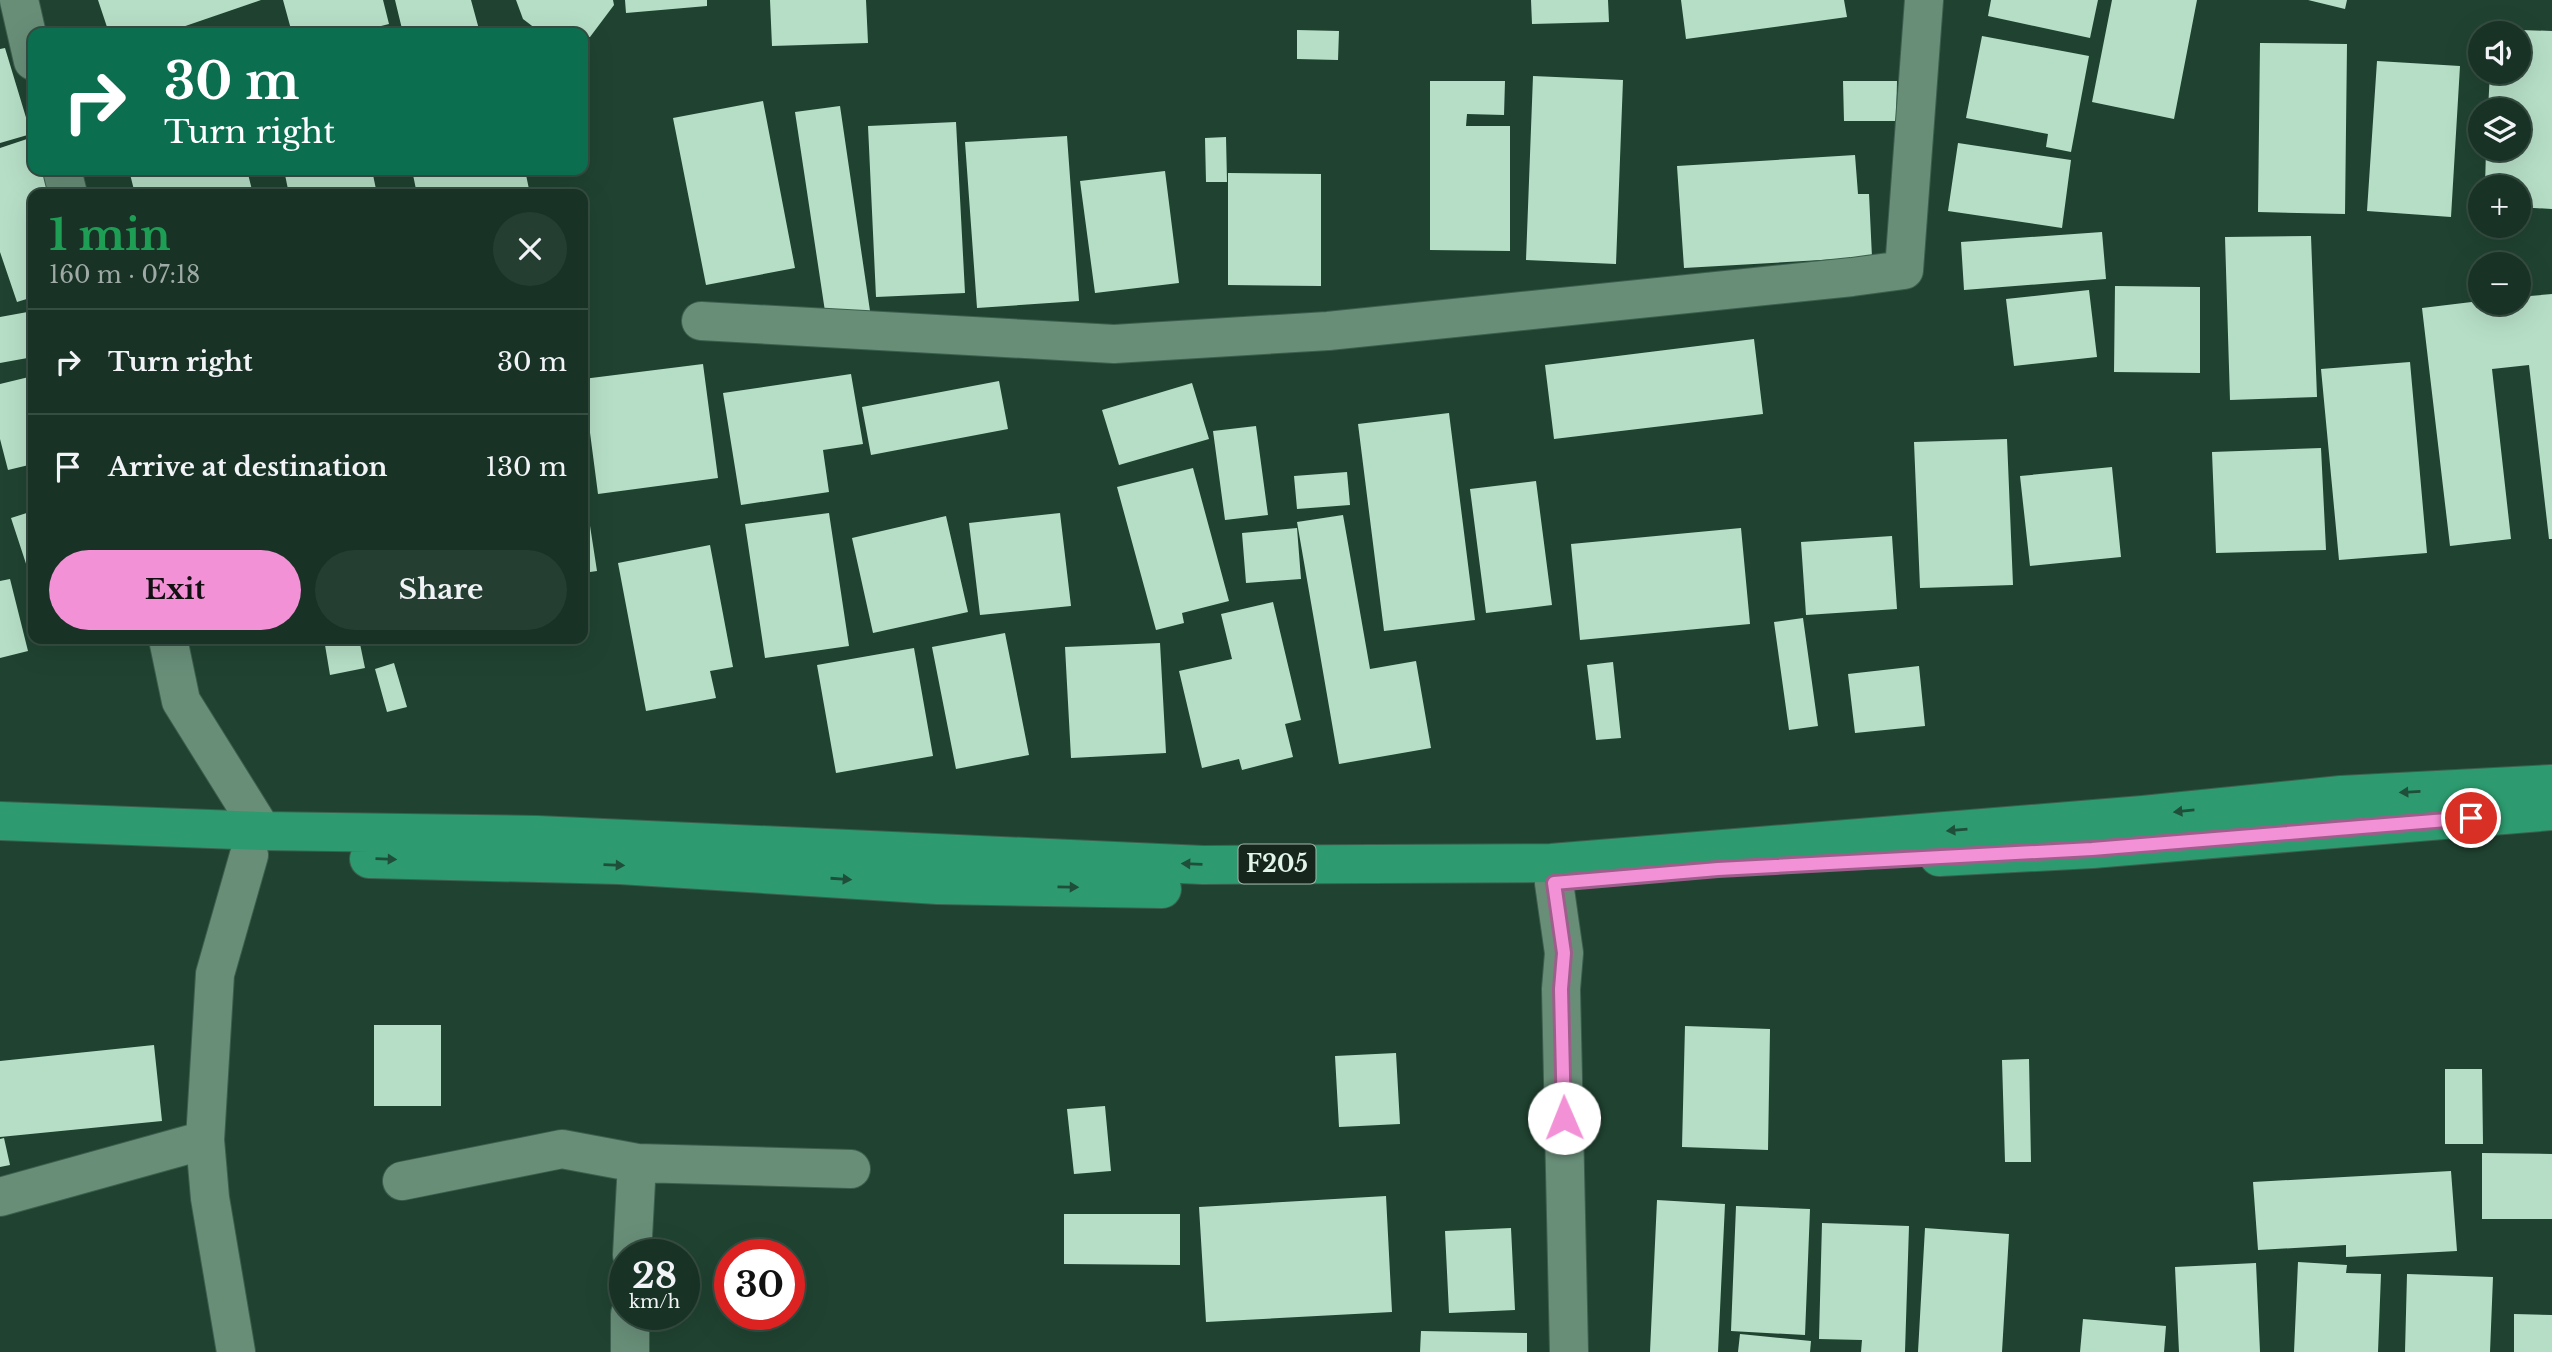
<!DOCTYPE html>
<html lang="en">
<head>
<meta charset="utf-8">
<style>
  body { margin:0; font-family:"Libre Baskerville",serif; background:#253e32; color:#f1f3f6; height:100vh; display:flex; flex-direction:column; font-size:26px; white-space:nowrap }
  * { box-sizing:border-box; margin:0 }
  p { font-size:23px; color:#9faaa7 }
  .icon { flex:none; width:38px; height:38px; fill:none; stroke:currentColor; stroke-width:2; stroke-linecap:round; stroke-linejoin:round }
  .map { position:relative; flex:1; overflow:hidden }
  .panel { position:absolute; left:28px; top:189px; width:560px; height:455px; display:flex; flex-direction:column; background:#183225; border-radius:14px; box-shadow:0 7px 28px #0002,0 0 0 2px #364d42 }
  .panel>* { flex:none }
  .banner { position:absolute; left:28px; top:28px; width:560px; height:147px; border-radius:14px; box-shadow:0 7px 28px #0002,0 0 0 2px #364d42; background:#0b6e4f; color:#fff; overflow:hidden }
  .fabs { position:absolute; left:2468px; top:21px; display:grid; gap:14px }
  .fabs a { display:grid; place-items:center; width:63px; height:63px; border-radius:50%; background:#183225; box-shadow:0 7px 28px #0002,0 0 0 2px #364d42; font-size:35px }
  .speed { position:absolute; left:609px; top:1239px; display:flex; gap:14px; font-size:35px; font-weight:700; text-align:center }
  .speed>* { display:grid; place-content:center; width:91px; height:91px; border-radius:50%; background:#183225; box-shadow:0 7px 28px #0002,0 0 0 2px #364d42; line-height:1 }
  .speed small { font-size:18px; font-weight:400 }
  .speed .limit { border:10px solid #d22; background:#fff; color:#111 }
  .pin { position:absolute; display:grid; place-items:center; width:60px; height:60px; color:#fff; margin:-30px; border:4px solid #fff; border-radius:50%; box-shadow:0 2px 7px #0007 }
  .me { position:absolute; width:77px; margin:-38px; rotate:359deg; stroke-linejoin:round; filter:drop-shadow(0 0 5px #0008) }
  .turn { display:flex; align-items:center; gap:24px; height:147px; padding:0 21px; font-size:32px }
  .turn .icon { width:91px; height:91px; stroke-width:2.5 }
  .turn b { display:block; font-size:49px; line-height:60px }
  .round { display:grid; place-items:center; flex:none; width:74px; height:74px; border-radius:37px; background:#253e32 }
  .head { display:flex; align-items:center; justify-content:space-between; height:119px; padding:0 21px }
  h1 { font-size:42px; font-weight:800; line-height:52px; color:#1e9e55 }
  .primary-button { display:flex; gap:14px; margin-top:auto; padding:14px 21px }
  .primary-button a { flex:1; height:80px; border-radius:42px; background:#f391d6; color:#111; font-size:28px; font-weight:800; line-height:80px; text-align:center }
  .primary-button a+a { background:#253e32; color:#f1f3f6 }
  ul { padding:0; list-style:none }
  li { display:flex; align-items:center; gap:21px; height:105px; padding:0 21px; border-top:2px solid #364d42 }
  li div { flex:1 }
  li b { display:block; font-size:26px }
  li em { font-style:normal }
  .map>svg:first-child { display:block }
</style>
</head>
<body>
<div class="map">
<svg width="2552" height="1352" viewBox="0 0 2552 1352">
  <rect width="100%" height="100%" fill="#204331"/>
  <path fill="#b6dec6" d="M98,0H261L165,33H109Z
    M283,0H383L389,24L353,33H292Z
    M395,0H471L480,33H403Z
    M516,0H613L614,5L590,37H583V33L540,32L523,19Z
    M625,0H707V6L626,13Z
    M770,0H866L868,43L772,46Z
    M1531,0H1608L1609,22L1532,24Z
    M1681,0H1844L1847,17L1686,39Z
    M1991,0H2098L2090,38L1988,16Z
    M2112,0H2197L2174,119L2092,102Z
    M2308,0H2347L2345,9Z
    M2491,29L2552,31V209L2518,207V187H2485L2486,149H2518V110H2488L2490,72H2518V33H2491Z
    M1297,30L1339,31L1338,60L1297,59Z
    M1982,36L2089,56L2071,152L2046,147L2048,134L1966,118Z
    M2260,43L2347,44L2345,214L2258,212Z
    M5,48L31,134L0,143V49Z
    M2377,61L2460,66L2451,217L2367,211Z
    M1533,76L1623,80L1616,264L1526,260Z
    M1430,81H1505L1504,115L1467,114L1466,126H1510V251L1430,250Z
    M1843,81H1897L1896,121H1844Z
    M763,101L795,268L706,285L673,118Z
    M840,106L870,311L826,318L795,112Z
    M956,122L965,293L876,297L868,126Z
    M1067,136L1079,301L977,308L965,142Z
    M33,137V170H44L52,194H33V297L17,302L0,252V148Z
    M1226,137L1227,182H1206L1205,138Z
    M1958,143L2071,160L2062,228L1948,211Z
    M1855,155L1858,194H1869L1872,257L1684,268L1677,166Z
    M129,170H247L253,194H135Z
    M284,170H372L377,194H289Z
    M412,170H525L530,194H417Z
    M1165,171L1179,283L1095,293L1080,181Z
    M1228,173L1321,174V286L1228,285Z
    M2102,232L2106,279L1964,290L1961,242Z
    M2311,236L2317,397L2230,400L2225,237Z
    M2115,286L2200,287V373L2114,372Z
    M2089,290L2097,357L2014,366L2006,299Z
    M2552,294V539H2549L2529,365L2492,369L2511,539L2450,546L2422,308L2480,301L2518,303V297Z
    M33,311V357L0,363V317Z
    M1754,339L1763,414L1554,439L1545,365Z
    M2410,362L2427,553L2339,560L2321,369Z
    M703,364L718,478L598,494L583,379Z
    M851,374L863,444L823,450L829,492L741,505L723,393Z
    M33,376V464L8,470L0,439V384Z
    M999,381L1008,429L871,455L862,407Z
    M1192,383L1209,439L1119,465L1102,410Z
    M1449,413L1475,620L1384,631L1358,424Z
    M1256,426L1268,515L1225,520L1213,431Z
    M2007,439L2013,585L1920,588L1914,442Z
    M2321,448L2326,550L2216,553L2212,452Z
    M2112,467L2121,557L2030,566L2020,476Z
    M1193,468L1229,601L1182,613L1184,623L1156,630L1117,487Z
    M1347,472L1350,505L1297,509L1294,476Z
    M1536,481L1552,605L1486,613L1470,489Z
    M584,487L597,571L583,573V488Z
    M33,511V585L11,518Z
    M829,513L849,646L765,658L745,524Z
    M1060,513L1071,606L980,615L969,523Z
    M1343,515L1370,669L1416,661L1431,748L1339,764L1297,522Z
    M946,516L968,612L873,633L852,538Z
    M1297,528L1301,579L1246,583L1242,533Z
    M1741,528L1750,624L1580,640L1571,544Z
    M1892,536L1897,609L1806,615L1801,542Z
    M710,545L733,667L710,671L716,698L646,711L618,563Z
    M10,579L28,651L0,658V581Z
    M1273,602L1301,720L1285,724L1293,757L1242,770L1239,759L1202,768L1179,671L1232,659L1221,614Z
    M1803,618L1818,726L1789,730L1774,622Z
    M1005,633L1029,755L956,769L932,647Z
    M262,639H296V640L263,646Z
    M324,639H359L365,668L330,675Z
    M1160,643L1166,753L1071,758L1065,647Z
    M914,648L933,756L836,773L817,665Z
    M1613,662L1621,738L1596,740L1587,665Z
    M394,663L407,707L387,712L375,669Z
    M1919,666L1925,726L1855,733L1848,674Z
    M374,1025H441V1106H374Z
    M1685,1026L1770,1029L1768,1150L1682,1147Z
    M154,1045L162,1121L0,1137V1061Z
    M1396,1053L1400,1124L1339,1127L1335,1056Z
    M2029,1059L2031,1162H2005L2002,1060Z
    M2445,1069H2482L2483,1144H2445Z
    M1105,1106L1111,1171L1074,1174L1067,1109Z
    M4,1138L10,1165L0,1167V1139Z
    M2482,1153L2552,1154V1219H2482Z
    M2451,1171L2457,1251L2346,1257V1245L2258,1250L2253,1182Z
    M1386,1196L1392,1312L1206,1322L1199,1207Z
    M1657,1200L1725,1204L1718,1352H1650Z
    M1736,1206L1810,1209L1805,1335L1731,1331Z
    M1064,1214H1180V1265L1064,1264Z
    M1822,1223L1909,1226L1905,1352H1861L1862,1340L1819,1339Z
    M1511,1228L1515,1310L1449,1313L1445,1231Z
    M1925,1228L2009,1234L2002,1352H1918Z
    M2298,1262L2347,1265L2346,1273L2381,1274L2378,1352H2294Z
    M2256,1263L2260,1352H2179L2175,1267Z
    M2407,1274L2493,1277L2490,1352H2405Z
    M2514,1314L2552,1315V1352H2514Z
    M2083,1319L2166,1326L2164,1352H2080Z
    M1421,1331L1527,1333V1352H1420Z
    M1740,1334L1811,1341L1810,1352H1738Z"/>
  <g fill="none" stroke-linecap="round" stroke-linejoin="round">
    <g stroke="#3d5f4e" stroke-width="40">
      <path id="minor" d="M19,0L33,61
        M62,170L68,194
        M701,321L1114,344L1328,331L1852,277L1904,270L1924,0
        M168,639L181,701L262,831
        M1554,883L1564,953L1561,989L1569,1352
        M402,1181L562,1149L637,1163L851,1169
        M0,1197L205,1140
        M632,1255L637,1163
        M630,1314V1352
        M236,1352L210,1198L205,1140L215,974L249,855"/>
    </g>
    <g stroke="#3d5f4e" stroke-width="40">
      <path id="primary" d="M0,821L262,831L537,835L1203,865L1551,863L2143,815L2341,795L2552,784
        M1939,857L2092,849L2552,811
        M369,859L620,865L938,885L1162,889"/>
    </g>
    <use href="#minor" stroke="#688e78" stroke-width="38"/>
    <use href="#primary" stroke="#2d9b6f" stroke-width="38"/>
  </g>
  <defs><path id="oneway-solid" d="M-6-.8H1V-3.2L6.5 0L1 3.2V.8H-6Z" transform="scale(1.75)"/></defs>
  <g fill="#1f4f3a">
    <use href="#oneway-solid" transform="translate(2410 792) rotate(177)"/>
    <use href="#oneway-solid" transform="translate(2184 811) rotate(174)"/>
    <use href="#oneway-solid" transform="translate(1957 830) rotate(175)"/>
    <use href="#oneway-solid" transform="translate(386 859) rotate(2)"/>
    <use href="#oneway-solid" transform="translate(1192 864) rotate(-178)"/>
    <use href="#oneway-solid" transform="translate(614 865) rotate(2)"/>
    <use href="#oneway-solid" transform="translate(841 879) rotate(4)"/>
    <use href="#oneway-solid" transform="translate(1068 887) rotate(1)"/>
  </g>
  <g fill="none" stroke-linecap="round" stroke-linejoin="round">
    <g stroke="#9e5e8b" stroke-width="18">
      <path id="route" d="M1564,1118L1561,989L1564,953L1554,883L1718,869L2092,849L2471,818"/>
    </g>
    <use href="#route" stroke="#f391d6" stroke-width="12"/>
  </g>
  <g text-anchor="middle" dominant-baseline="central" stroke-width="7" stroke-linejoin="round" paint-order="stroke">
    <rect fill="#17261d" stroke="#a4b7ac" stroke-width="2" x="1238.5" y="844.5" width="77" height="39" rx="5"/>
    <g font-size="23" font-weight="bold" fill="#e1f5e9">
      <text x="1277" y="864">F205</text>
    </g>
  </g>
</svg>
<div class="fabs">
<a><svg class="icon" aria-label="sound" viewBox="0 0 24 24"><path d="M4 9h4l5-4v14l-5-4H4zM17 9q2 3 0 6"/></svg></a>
<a><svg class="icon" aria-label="layers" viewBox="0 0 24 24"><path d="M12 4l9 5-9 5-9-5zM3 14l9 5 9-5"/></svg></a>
<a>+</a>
<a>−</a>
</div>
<div class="speed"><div>28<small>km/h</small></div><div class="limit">30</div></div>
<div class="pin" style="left:2471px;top:818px;background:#d93025"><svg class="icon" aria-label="arrive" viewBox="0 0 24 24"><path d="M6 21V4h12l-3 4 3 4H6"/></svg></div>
<svg class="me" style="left:1564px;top:1118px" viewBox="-20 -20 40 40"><circle r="19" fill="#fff"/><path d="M0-13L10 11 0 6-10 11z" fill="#f391d6"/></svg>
<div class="banner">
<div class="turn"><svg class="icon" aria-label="right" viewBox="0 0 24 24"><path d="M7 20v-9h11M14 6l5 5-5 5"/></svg><div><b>30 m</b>Turn right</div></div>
</div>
<section class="panel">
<div class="head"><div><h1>1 min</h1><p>160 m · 07:18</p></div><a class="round"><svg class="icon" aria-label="close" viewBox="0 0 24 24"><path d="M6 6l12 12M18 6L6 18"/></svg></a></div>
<ul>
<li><svg class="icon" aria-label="right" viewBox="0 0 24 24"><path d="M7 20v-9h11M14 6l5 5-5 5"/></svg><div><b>Turn right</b></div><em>30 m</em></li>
<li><svg class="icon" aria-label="arrive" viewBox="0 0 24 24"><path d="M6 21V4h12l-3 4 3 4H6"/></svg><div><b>Arrive at destination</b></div><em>130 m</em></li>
</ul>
<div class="primary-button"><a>Exit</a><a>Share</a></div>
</section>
</div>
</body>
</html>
